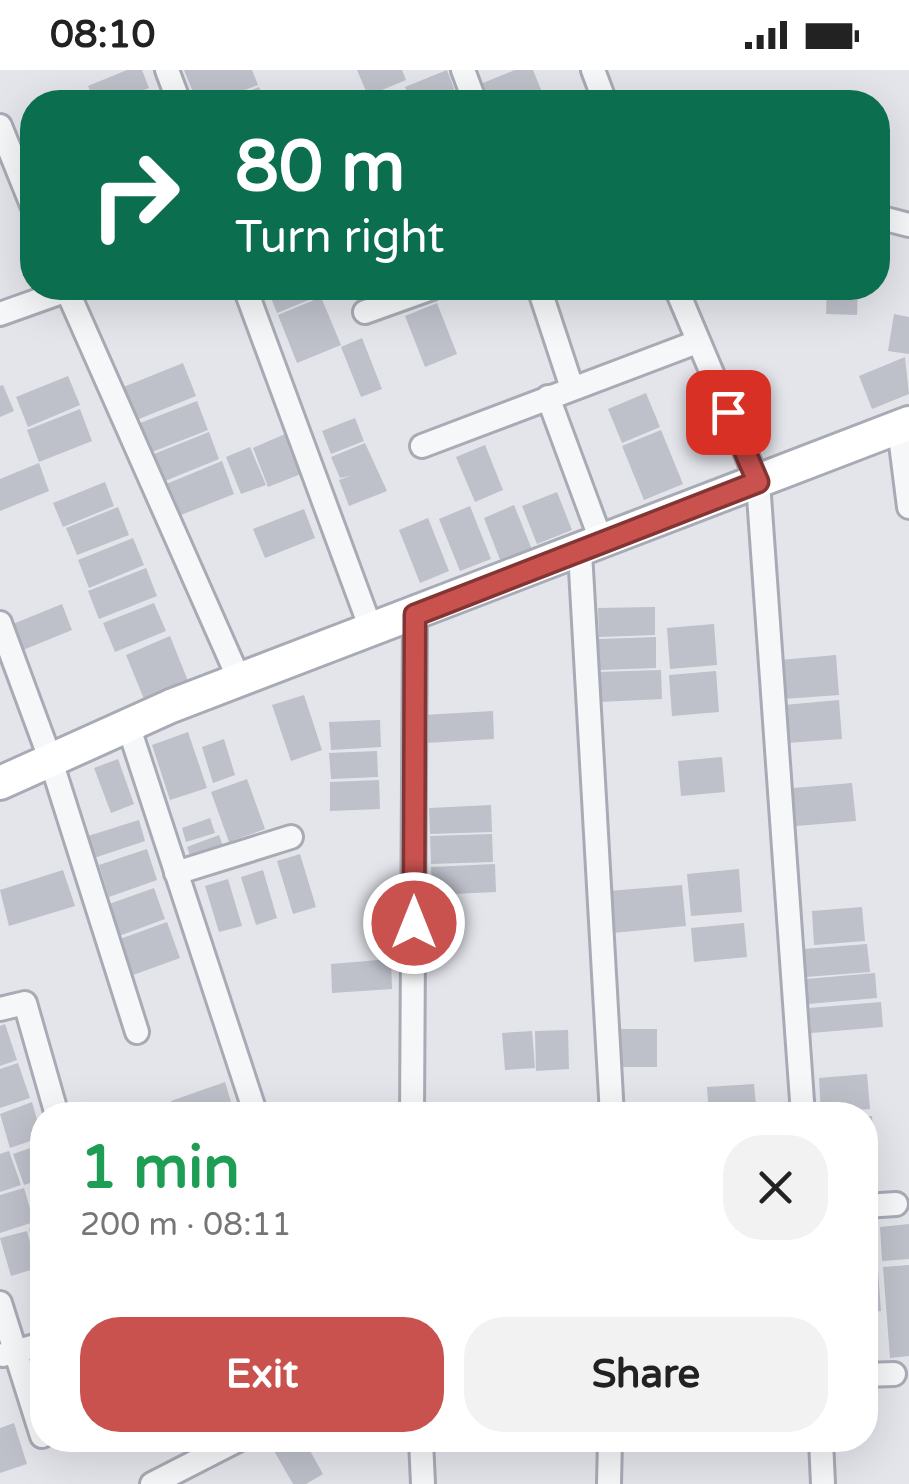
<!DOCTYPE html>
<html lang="en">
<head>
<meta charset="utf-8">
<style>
  body { margin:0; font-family:"Varela Round",sans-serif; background:#f2f2f2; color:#222; height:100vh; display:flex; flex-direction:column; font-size:38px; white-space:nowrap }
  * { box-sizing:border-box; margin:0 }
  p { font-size:32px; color:#767676 }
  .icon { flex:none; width:55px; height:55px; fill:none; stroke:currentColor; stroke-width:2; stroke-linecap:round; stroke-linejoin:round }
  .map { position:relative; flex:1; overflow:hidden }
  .side { position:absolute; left:30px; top:1032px; width:848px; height:350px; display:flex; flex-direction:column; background:#fff; border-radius:40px; box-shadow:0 10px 40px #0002 }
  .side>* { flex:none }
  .top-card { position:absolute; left:20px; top:20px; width:870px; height:210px; border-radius:40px; box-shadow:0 10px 40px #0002; background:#0b6e4f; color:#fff; overflow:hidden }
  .pin { position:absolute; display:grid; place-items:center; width:85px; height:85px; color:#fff; margin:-42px; border-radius:20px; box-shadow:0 5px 15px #0006 }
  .me { position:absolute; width:110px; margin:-55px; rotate:0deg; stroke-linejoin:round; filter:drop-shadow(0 0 8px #0008) }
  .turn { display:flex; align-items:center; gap:35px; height:210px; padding:0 50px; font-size:45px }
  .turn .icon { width:130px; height:130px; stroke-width:2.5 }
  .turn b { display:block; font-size:70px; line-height:85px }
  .round { display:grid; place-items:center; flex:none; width:105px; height:105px; border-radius:40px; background:#f2f2f2 }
  .overview { display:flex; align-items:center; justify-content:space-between; height:170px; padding:0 50px }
  h1 { font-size:60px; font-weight:700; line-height:75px; color:#1e9e55 }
  .primary-button { display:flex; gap:20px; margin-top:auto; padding:20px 50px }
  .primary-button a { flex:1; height:115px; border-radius:40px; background:#c9524f; color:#fff; font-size:40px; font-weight:700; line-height:115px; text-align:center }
  .primary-button a+a { background:#f2f2f2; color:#222 }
  .status { display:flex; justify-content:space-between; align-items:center; height:70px; padding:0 50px; background:#fff; direction:ltr }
  .status svg { height:28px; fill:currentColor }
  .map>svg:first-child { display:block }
</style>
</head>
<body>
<div class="status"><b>08:10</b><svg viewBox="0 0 49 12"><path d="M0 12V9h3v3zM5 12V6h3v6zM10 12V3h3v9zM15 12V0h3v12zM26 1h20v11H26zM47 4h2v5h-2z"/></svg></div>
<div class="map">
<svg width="909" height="1414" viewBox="0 0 909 1414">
  <rect width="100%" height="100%" fill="#e3e5eb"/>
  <path fill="#bec0ca" d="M127,0H142L149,18L112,32H95L88,16Z
    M184,0H252L258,15L214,32H197Z
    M357,0H402L406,10L368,26Z
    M447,0L459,32H411L405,17Z
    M515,0H533L546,32H485L478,15Z
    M259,17L265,32H221Z
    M267,218H318L321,225L277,243Z
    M827,218H858L857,245L826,244Z
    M321,227L341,275L297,293L278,245Z
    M437,233L457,284L425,297L405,246Z
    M894,244L909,247V284L888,281Z
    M362,268L382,319L361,327L341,277Z
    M905,287L909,324L872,339L859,306Z
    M183,293L196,326L134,351L121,318Z
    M68,306L80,335L28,357L16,327Z
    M3,315L14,341L0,347V316Z
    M646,323L660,357L622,373L608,339Z
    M197,331L208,360L147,384L135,355Z
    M80,339L92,371L39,392L27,360Z
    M355,348L364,371L331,384L322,361Z
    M661,360L683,414L644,430L622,376Z
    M209,362L219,389L160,413L149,386Z
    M285,364L301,404L268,417L253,378Z
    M365,373L387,421L349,436L339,410L350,406L340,408L331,387Z
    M485,375L503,420L475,432L456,387Z
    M250,377L266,415L241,424L226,387Z
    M222,391L234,424L171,449L159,417Z
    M39,393L49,421L0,441V409Z
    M105,412L114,436L63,457L53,433Z
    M557,422L572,460L537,474L522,436Z
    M514,435L533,482L502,495L484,448Z
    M470,436L491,489L460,501L439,449Z
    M118,437L129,465L77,485L66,458Z
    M304,439L315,468L265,488L253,459Z
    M428,448L449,501L420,513L399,460Z
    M133,468L144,495L89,518L78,490Z
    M146,498L157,526L99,549L88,521Z
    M154,533L166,561L115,582L103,553Z
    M62,534L72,560L23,580L13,554Z
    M655,537V565L599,567L598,538Z
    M714,554L717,595L670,599L667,558Z
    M170,566L188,611L144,629L126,585Z
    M656,567V598L599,600V569Z
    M836,585L839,625L783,629L780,590Z
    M661,600L662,629L599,632L598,602Z
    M716,601L719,642L672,646L669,605Z
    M304,625L322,680L291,691L272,635Z
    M839,630L842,669L787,673L784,635Z
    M493,641L494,669L425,673L424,645Z
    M380,650L381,677L331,680L329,652Z
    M188,662L207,718L170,730L152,675Z
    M224,669L235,705L213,713L202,677Z
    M377,681L378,707L331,709L329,683Z
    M722,687L725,722L681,726L678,691Z
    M118,689L134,734L111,743L94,698Z
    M247,709L265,759L229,772L211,722Z
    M379,710L380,739L330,741V712Z
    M852,713L856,751L796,756L793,718Z
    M491,735L492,762L430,764L429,738Z
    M210,748L215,763L186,772L182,758Z
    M139,750L145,771L94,788L88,766Z
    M492,764L493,792L431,794L430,766Z
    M219,765L224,779L192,791L187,777Z
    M147,779L157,810L109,827L99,795Z
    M300,784L316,837L293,844L277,791Z
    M495,794L496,822L432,825L431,797Z
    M739,799L742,842L691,846L687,804Z
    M63,800L75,836L9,856L0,820Z
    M263,800L277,848L256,855L241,807Z
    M228,809L242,856L219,862L205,816Z
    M682,815L686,856L612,863L609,821Z
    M154,818L165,849L119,866L109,834Z
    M862,837L865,871L814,875L812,841Z
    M167,852L180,888L133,905L120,869Z
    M744,853L747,887L694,892L691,858Z
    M867,874L870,902L806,907L804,879Z
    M391,889L392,919L332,923L331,894Z
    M875,903L877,928L808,934L806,909Z
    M881,932L883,957L811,963L809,938Z
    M5,954L17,990L0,996V956Z
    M613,959H657V997H613Z
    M568,960L569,999L536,1001L535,961Z
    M532,961L535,998L505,1000L502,963Z
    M18,993L30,1028L0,1038V999Z
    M867,1004L870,1039L821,1043L819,1008Z
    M225,1012L232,1035L202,1045H175L171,1031Z
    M754,1014L757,1045H709L707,1017Z
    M32,1032L42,1067L10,1078L0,1044Z
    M872,1046L875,1084H865V1047Z
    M42,1074V1109L24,1115L13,1084Z
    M9,1081L21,1115L0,1122V1084Z
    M24,1118L34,1152L0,1163V1125Z
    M909,1154V1189L882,1191L880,1157Z
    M42,1155V1199L29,1159Z
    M865,1160H874L877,1196L865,1197Z
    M27,1161L37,1198L11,1206L0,1168Z
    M909,1195V1286L890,1288L883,1197Z
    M878,1200L881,1241L865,1243V1201Z
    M14,1353L27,1394L0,1403V1358Z
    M274,1370H304L323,1404L306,1414H293L269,1372Z"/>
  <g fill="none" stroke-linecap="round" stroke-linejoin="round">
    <g stroke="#a8abb5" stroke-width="28">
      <path id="street" d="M167,0L179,32
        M463,0L475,32
        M593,0L605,32
        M0,56L32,135
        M878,147L909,155
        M66,218L239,609
        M245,218L371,559
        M539,218L572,318
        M676,218L758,412L803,1045
        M365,242L432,218
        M0,244L73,218
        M548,327L602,473
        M899,358L909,437
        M422,376L697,272
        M580,482L612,1045
        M0,553L51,691L137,962
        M128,655L256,1045
        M176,803L291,767
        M0,939L25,933L57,1045
        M412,1045L415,545
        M865,1136L896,1134
        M0,1233L42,1366
        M3,1285L42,1274
        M865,1305L894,1304
        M421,1370L423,1414
        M821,1370L823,1414
        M152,1414L238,1370
        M609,1414L610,1370"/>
    </g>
    <g stroke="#a8abb5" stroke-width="38">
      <path id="secondary" d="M0,713L171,636L909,353"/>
    </g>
    <use href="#street" stroke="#f6f7f9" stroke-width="22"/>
    <use href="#secondary" stroke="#fff" stroke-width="32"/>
  </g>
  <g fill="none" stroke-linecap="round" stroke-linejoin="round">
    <g stroke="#833533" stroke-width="25">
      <path id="route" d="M414,853L415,545L758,412L728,342"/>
    </g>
    <use href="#route" stroke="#c9524f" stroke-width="18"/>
  </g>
</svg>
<div class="pin" style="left:728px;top:342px;background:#d93025"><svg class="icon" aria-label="arrive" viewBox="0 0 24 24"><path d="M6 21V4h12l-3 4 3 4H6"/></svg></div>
<svg class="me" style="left:414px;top:853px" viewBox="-20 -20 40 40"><circle r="17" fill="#c9524f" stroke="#fff" stroke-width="3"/><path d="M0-11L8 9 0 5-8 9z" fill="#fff"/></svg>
<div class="top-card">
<div class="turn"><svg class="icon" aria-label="right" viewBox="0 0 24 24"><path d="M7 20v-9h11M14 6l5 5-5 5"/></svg><div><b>80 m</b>Turn right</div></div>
</div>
<section class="side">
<div class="overview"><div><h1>1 min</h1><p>200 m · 08:11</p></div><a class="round"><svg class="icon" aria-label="close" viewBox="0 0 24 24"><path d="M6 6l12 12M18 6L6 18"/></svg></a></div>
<div class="primary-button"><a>Exit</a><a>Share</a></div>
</section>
</div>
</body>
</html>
